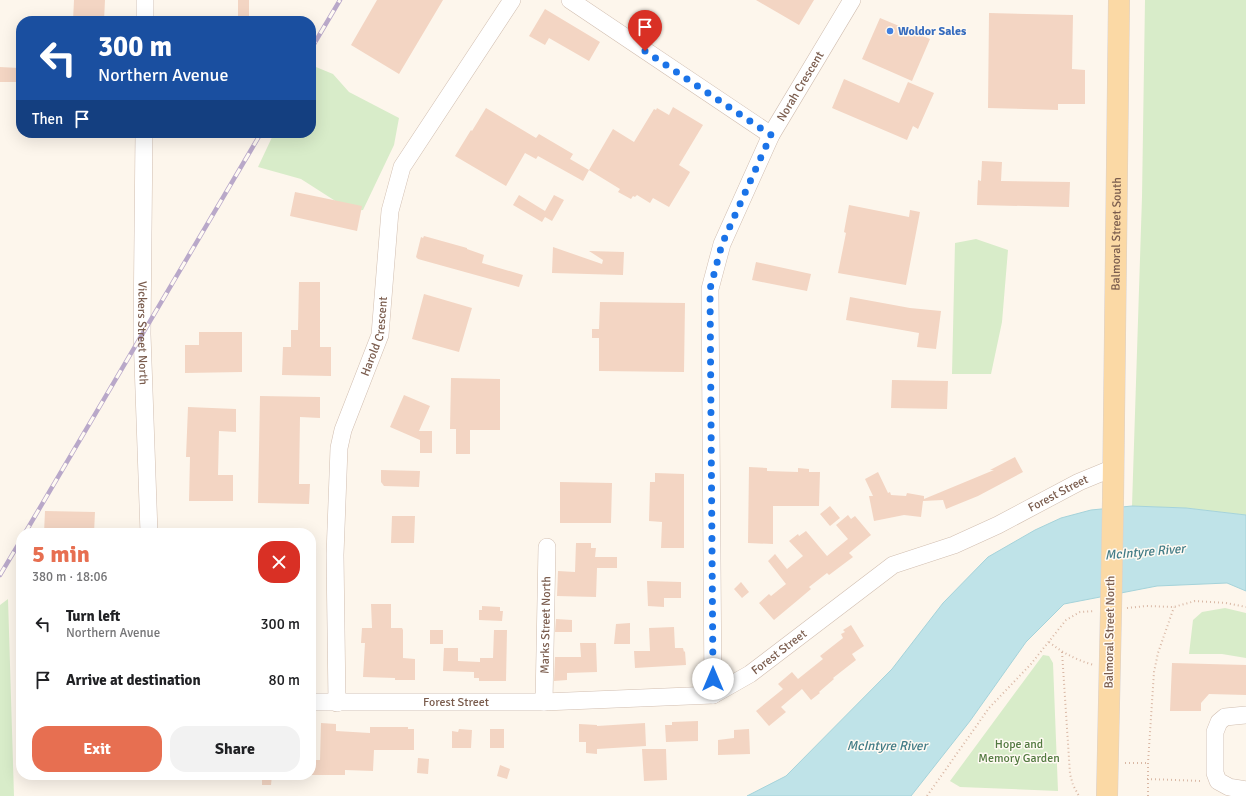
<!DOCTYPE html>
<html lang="en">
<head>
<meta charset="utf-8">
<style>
  body { margin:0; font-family:Signika,sans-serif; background:#f2f2f2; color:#202124; height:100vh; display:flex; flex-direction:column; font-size:15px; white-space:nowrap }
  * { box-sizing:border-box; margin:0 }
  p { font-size:13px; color:#757577 }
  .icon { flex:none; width:22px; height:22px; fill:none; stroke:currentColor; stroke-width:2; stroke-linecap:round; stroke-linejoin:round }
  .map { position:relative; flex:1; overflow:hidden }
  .panel { position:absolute; left:16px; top:528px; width:300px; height:252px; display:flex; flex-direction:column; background:#fff; border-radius:16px; box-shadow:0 4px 16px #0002 }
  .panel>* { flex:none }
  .banner { position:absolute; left:16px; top:16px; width:300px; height:122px; border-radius:16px; box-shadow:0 4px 16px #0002; background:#1a4fa0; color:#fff; overflow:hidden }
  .pin { position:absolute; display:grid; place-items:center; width:34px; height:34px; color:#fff; margin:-41px -17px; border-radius:50% 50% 50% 0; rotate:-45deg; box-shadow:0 0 4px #0007 }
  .pin .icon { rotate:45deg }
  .me { position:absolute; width:44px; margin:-22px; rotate:0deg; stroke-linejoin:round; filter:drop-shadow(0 0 3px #0008) }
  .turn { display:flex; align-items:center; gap:14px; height:84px; padding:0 16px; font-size:18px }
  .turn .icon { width:52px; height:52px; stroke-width:2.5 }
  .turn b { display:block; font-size:28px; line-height:34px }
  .then { display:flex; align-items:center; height:38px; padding:0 16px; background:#0003; gap:8px; font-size:15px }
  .round { display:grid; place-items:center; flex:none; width:42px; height:42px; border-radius:16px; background:#f2f2f2 }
  .summary { display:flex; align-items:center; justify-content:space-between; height:68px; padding:0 16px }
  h1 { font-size:24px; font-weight:700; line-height:30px; color:#e76f51 }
  .cta { display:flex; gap:8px; margin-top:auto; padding:8px 16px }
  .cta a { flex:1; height:46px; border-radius:16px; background:#e76f51; color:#fff; font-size:16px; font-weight:700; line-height:46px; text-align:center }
  .cta a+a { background:#f2f2f2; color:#202124 }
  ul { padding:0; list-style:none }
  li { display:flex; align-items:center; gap:12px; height:56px; padding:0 16px }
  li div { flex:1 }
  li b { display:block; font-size:15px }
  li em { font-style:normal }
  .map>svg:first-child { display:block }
</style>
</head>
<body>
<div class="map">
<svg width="1246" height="796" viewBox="0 0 1246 796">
  <rect width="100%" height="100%" fill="#fdf6ec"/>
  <path fill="#d8ecc9" d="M1145,0H1246V515L1186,508L1132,506L1142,197Z
    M311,65L333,74L349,92L399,118L394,145L363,210L351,211L301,179L258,167L274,133H311Z
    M976,239L1008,250L1002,322L991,374H952L955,243Z
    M8,599L14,796H0V605Z
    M1225,608L1246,613V658L1222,654H1189L1193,620L1202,612Z
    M1043,655L1049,656L1053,663L1058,791L960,787L950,781Z"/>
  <path fill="#bfe3e8" stroke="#a5d3da" d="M1132,506L1186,508L1246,515V591L1227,583L1157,586L1064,604L1026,642L970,721L911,796H747L786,776L892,669L943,603L988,557L1035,530L1061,518L1091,510Z"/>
  <path fill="#f3d5c3" d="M74,0H105L104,21H73Z
    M238,0H249V21H238Z
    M377,0H443L399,74L351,45Z
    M756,0H814L799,25Z
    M545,9L600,42L589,61L549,38L545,45L529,36Z
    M989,13L1073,15L1072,69L1085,70V104H1058V110L988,108Z
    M880,18L930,39L912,81L862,59Z
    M0,67L19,68V82H0Z
    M844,79L899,103L908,82L934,93L918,129L913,126L907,140L832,108Z
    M673,107L703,125L679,165L690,172L689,174L669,207L653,198L650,203L637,195L635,197L633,196L631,199L618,192L620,189L589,170L583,181L538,156L536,159L525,153L506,186L455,156L471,130L472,131L486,108L536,138L539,134L573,154L570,159L589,170L613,129L634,142L654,109L656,110L657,108L669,115Z
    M982,161L1002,162L1001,181L1070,182L1069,207L977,205L978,180L981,181Z
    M295,192L362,206L357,231L290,216Z
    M519,195L545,211L554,195L564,200L552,221L545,217L542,222L513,205Z
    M849,205L909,217L910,210L920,212L906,285L838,273L846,233L844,232Z
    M424,236L467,248V249L484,255L482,263L523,275L519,287L418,259L416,257L421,237L423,238Z
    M553,247L602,264L603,260L589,251L624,252L623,275L552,273Z
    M756,262L811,274L807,291L752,280Z
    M299,282H320V347H331V376L282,375L283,347H291V330H298Z
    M424,294L472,308L459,352L412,339Z
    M850,297L910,308L941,311L936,349L917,347L919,333L846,320Z
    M600,302L685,303L684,372L599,371V338H592V329H599Z
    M199,332H242V372L185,373V345H199Z
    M451,378L500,379V430H470V454H456V429H450Z
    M892,380L948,381L947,409L891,408Z
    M404,395L430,406L419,431H432V453H420V440L390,427Z
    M260,396L320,397V418L300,417L299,484H310L309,504L258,503Z
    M188,407L236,409V432L219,431L218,475H233V501H189L190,457H186Z
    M1015,457L1023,472L978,496L946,509L943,500L923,501L921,517L904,515L874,521L869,496H873L865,479L878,472L888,493L890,492L891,495L906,496L907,493L924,496V499L994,470H990Z
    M749,467L767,468V471L798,472V468L809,469V472H820L819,506H773V544L748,543Z
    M381,470L420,471L419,487L384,486L381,482Z
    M655,473L684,474V548H661L662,522L649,521L650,482H655Z
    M560,482L612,483L611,523H560Z
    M830,506L840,518L830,526L820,514Z
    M45,511L95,512L94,533H44Z
    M848,515L851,519L855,516L871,535L849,553L853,557L829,575L827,573L809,587L811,589L798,600L774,620L773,619L759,603L769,594L771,596L786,584L768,561L775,554L787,569L803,556L789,541L798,534L799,536L806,531L827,556L848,539L836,525Z
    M392,516H415L414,543H391Z
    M576,543H591V548H596L595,557H617V568H597L596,597L557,596L558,571L575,572Z
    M647,581L681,582V598H664V607L648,606Z
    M741,582L749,592L742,598L734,589Z
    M371,604H391V628H402L403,630V658L415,659V680H395V678L363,677L365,643H361L362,628H372Z
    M482,606L500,607V611H503L502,621L479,620V610H482Z
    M556,619L572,620V632H555Z
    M630,623V644H614L616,624Z
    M851,625L864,646L852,654L856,660L833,678L834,679L819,692L820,693L811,700L802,689L781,707L786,712L769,726L756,711L783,689L778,684L792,672L798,679L823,659L820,656L843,638L841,634L845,632L843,630Z
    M674,627L675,648H683L684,652L685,651L686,665L635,668L634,651H650L649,628Z
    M430,630H443V644H430Z
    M494,630H507L506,681H479V678H474V672L443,671L444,648H458V661L480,662V658H493Z
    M580,643H596L597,672L567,673V680L554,681L555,657H581Z
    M1172,663L1246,665V695L1209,694L1201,703V711H1170Z
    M698,721V741L666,742L665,725H672V722Z
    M321,723L336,724V731L370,733V727H408V729H414V750H374L373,771L345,770V775H312V760H320Z
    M645,723L646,746L597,749V754L586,753V742H579V724L597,725V726Z
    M459,729L472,730L471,748H452V731L458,732Z
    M490,729H504V748H490Z
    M749,729L750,754L718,755V740L734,738V730Z
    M642,749H666L667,780L644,781Z
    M418,758L429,759L428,774L417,773Z
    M500,765L510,769L507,779L497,776Z
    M262,775H272L271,785H262Z"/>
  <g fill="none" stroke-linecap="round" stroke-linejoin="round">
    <g stroke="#d1beb0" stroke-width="18">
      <g id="minor">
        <path d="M570,0L771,135"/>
        <path d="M145,21V0"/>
        <path id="s1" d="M144,133L142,334L149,533"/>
        <path id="s2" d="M713,695L710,289L722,244L771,135L852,0"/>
        <path id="s3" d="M311,702H544L713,695L750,674L893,565L954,545L998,525L1079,482L1113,468"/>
        <path id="s4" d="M544,702L547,547"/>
        <path id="s5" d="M337,703L335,555L339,448L343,430L380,335L390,211L402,167L512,0"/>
        <path d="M1246,715L1225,717L1219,722L1215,732V773L1218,781L1229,787L1246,790"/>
      </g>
    </g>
    <g stroke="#dad1cd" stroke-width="22">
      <g id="major">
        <path id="s6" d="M1113,501L1119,0"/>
        <path d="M1107,796L1111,610"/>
      </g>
    </g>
    <path stroke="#d9b8a5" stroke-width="2" stroke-dasharray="1 3" stroke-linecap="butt" d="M1127,608L1146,606L1174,607L1195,601L1226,603L1246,607
      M1049,642C1063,653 1076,660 1094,665
      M1062,652L1070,774L1073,785L1079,796
      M1125,763H1148
      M1147,779L1202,781
      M927,796L989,708L1031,664L1066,620L1080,612L1095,611
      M1148,796V763L1154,672L1158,653L1174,607"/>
    <use href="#minor" stroke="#fff" stroke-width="17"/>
    <use href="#major" stroke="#fbd9a5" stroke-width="21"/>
    <g stroke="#b9a8c9" stroke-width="4.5">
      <path id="rail" d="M311,49L340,0
        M25,533L261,133
        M0,575L21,540"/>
    </g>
    <use href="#rail" stroke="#fffaf3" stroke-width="3" stroke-dasharray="9" stroke-linecap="butt"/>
    <g stroke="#dad1cd" stroke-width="22" stroke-linecap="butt">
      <path id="major-bridge" d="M1111,610L1113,501"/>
    </g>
    <use href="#major-bridge" stroke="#fbd9a5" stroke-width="21"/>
  </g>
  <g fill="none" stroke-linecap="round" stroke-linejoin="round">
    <path stroke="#1a73e8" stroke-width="7" stroke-dasharray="0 12.6" d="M645,51L771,135L722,244L710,289L713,679"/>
  </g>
  <circle fill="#3f7fe0" stroke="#fffaf3" stroke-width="1.5" cx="890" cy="31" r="4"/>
  <g text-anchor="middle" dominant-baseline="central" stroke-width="3" stroke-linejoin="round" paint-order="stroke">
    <g font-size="12" font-weight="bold" fill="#366cbe" stroke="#fffaf3" text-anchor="start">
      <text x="898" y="31">Woldor Sales</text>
    </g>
    <g font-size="12" fill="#7a5c4d" stroke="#fffaf3">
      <text stroke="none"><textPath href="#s2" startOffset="629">Norah Crescent</textPath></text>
      <text stroke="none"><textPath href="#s6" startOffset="267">Balmoral Street South</textPath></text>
      <text stroke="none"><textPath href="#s1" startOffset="200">Vickers Street North</textPath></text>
      <text stroke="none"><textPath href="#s5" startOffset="373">Harold Crescent</textPath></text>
      <text stroke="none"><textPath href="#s3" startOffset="805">Forest Street</textPath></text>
      <text stroke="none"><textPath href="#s4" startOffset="77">Marks Street North</textPath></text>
      <text transform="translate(1110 632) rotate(-89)">Balmoral Street North</text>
      <text stroke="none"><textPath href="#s3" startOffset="481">Forest Street</textPath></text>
      <text stroke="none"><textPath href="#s3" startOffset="145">Forest Street</textPath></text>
    </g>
    <g font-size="12" fill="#537a41" stroke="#fffaf3">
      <text x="1019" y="744">Hope and<tspan x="1019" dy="14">Memory Garden</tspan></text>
    </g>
    <g font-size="13" font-style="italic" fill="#437c86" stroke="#fffaf3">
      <text transform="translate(1145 552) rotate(-5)">McIntyre River</text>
      <text x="887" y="746">McIntyre River</text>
    </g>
  </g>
</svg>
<div class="pin" style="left:645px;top:51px;background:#d93025"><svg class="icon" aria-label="arrive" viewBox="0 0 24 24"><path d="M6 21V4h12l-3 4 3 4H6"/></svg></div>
<svg class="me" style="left:713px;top:679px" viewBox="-20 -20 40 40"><circle r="19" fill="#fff"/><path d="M0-13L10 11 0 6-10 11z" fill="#1a73e8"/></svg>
<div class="banner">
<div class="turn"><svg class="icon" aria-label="left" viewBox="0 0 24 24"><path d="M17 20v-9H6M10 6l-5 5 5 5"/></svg><div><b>300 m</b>Northern Avenue</div></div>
<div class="then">Then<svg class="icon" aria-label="arrive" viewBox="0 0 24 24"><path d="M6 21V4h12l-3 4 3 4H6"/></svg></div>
</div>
<section class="panel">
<div class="summary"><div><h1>5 min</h1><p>380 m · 18:06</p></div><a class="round" style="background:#d93025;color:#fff"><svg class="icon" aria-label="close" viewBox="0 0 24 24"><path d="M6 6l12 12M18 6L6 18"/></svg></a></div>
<ul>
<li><svg class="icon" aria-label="left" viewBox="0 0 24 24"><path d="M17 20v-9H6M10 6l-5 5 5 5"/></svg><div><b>Turn left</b><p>Northern Avenue</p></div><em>300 m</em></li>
<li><svg class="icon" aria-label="arrive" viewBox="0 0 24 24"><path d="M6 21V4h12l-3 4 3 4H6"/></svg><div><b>Arrive at destination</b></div><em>80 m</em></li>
</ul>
<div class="cta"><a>Exit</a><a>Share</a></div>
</section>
</div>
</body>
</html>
